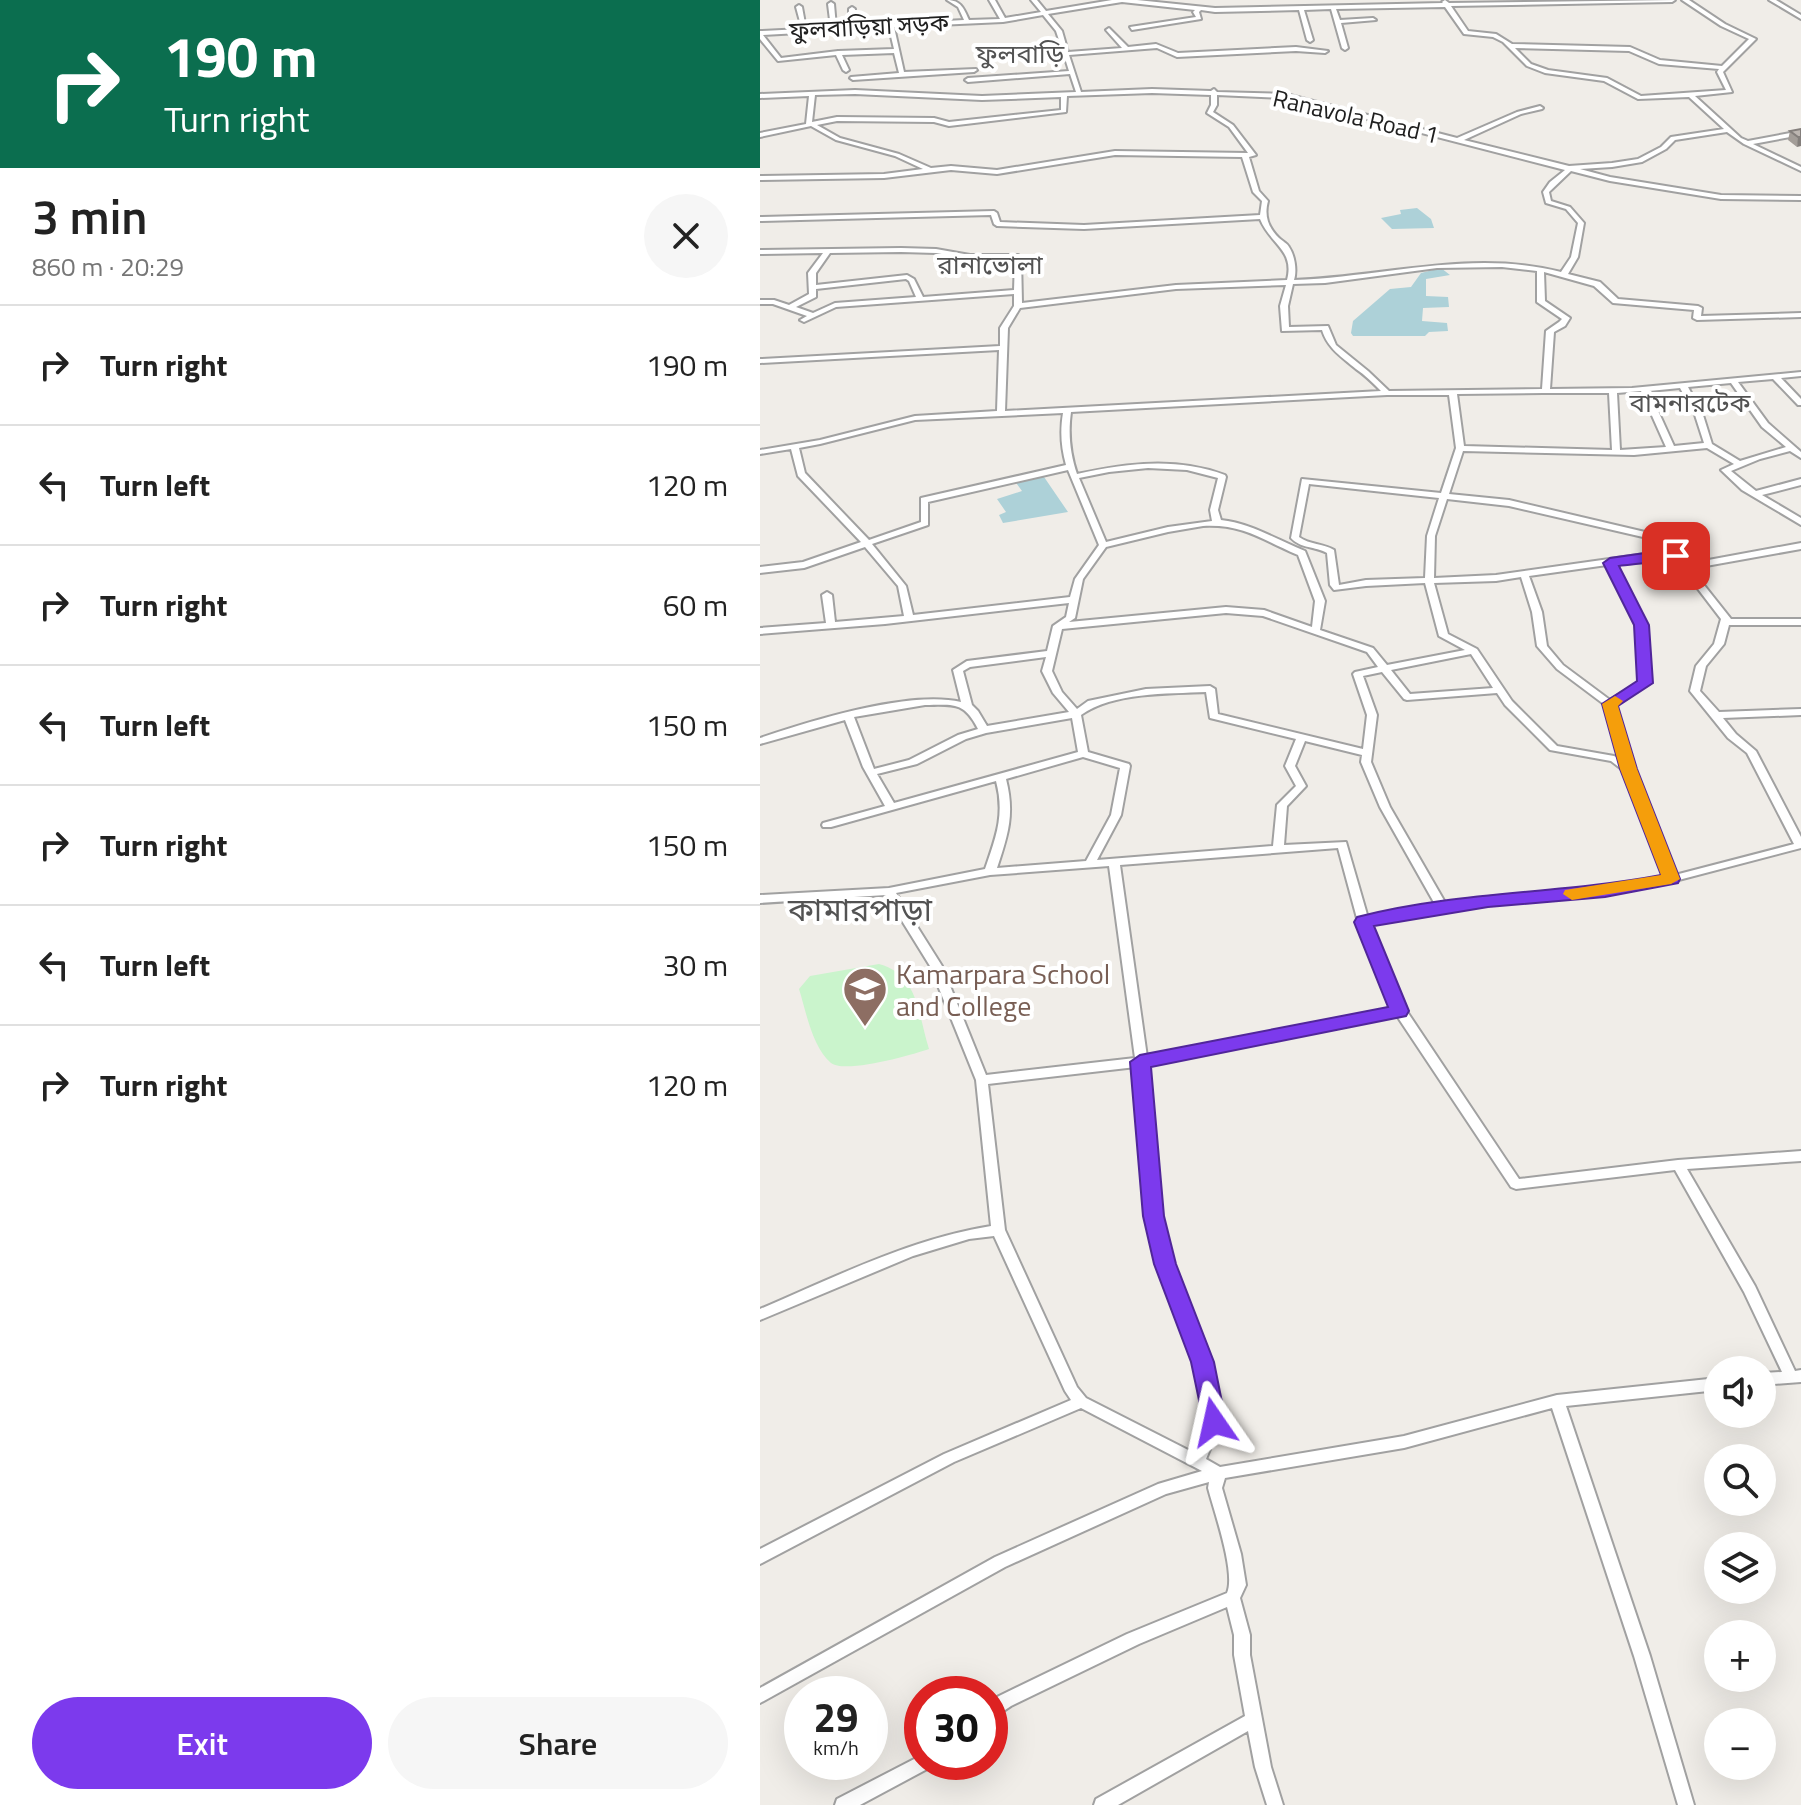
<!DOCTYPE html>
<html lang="en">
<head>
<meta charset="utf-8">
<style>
  body { margin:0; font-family:"Titillium Web","Noto Sans Bengali",sans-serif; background:#f6f6f6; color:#222; height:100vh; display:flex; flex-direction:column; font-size:30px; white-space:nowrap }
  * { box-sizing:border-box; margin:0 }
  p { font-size:26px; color:#767676 }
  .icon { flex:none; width:44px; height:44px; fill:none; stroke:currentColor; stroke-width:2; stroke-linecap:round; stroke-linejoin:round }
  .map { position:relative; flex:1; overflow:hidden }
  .drawer { display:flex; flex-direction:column; background:#fff; width:760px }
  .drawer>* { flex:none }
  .top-card { background:#0b6e4f; color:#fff; overflow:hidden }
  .fabs { position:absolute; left:944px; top:1356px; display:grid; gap:16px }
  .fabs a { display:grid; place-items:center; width:72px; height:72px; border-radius:50%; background:#fff; box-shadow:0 8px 32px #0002; font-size:40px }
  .speed { position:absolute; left:24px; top:1676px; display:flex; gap:16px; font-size:40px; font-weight:700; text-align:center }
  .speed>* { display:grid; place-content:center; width:104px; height:104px; border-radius:50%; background:#fff; box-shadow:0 8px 32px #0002; line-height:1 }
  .speed small { font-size:20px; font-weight:400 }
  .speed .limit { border:12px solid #d22; background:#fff; color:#111 }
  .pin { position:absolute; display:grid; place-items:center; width:68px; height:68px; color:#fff; margin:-34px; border-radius:16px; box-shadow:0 4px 12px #0006 }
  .me { position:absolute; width:88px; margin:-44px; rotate:349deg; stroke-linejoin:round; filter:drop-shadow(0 0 6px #0008) }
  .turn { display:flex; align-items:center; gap:28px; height:168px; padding:0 32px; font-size:36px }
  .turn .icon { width:104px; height:104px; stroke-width:2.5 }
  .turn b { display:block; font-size:56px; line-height:68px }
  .round { display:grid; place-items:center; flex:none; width:84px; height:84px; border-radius:42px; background:#f6f6f6 }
  .summary { display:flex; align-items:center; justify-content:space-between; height:136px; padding:0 32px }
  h1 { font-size:48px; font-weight:600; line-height:60px }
  .cta { display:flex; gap:16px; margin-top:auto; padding:16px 32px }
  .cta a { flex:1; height:92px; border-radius:48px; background:#7c3aed; color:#fff; font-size:32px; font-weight:600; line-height:92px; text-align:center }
  .cta a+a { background:#f6f6f6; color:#222 }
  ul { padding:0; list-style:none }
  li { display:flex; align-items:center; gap:24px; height:120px; padding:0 32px; border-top:2px solid #e0e0e0 }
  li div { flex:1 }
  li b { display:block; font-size:30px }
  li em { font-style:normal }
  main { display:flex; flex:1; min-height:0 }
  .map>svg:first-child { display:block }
</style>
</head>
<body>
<main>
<section class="drawer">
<div class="top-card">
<div class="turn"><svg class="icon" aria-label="right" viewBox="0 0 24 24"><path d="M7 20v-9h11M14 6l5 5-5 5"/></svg><div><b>190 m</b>Turn right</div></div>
</div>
<div class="summary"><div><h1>3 min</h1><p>860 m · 20:29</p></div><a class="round"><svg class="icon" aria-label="close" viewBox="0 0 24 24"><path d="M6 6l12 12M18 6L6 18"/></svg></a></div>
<ul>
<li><svg class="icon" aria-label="right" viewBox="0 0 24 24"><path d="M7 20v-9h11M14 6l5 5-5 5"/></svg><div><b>Turn right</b></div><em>190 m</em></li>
<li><svg class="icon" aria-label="left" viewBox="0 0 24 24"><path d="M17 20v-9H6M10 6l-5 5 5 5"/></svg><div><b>Turn left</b></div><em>120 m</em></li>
<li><svg class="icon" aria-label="right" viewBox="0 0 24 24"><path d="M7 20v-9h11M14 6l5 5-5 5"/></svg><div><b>Turn right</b></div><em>60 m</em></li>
<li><svg class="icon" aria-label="left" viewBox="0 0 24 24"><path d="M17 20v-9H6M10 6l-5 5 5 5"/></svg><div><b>Turn left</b></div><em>150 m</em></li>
<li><svg class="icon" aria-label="right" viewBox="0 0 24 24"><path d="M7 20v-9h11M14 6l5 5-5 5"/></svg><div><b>Turn right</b></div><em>150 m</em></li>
<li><svg class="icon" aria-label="left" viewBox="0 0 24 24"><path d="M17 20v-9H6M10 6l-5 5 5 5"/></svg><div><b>Turn left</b></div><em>30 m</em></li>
<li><svg class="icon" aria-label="right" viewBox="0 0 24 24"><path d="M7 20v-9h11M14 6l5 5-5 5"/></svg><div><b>Turn right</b></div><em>120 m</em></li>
</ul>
<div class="cta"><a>Exit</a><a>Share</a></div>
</section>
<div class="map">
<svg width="1041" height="1805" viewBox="0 0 1041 1805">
  <rect width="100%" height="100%" fill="#f0ede8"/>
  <path fill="#caf4cc" d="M119,964C159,975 158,1015 169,1049C152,1055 85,1074 71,1063C52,1047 46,1011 39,989L50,976Z"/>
  <path fill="#add1d8" d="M657,208L671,219L674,228L632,229L621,218L641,214L640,210Z
    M681,268L690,275L666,279V296L688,297L689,307L663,308L662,321L687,323L688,331L669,332L665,336H593L591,333L593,321L630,289L651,287L661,273Z
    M282,474L308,512L243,523L239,515L246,512L237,499L262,491L254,480Z"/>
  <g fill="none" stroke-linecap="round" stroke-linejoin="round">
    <g stroke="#a1a1a1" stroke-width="4">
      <path id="street" d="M187,0C201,0 204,9 209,20L240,19L229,0H235L245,18L281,12L271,0H277L286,11L352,0H377L455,8L683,3L682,2L685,0L689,3L915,0L912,2L691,6L708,31L736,34L752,44L870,47L900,60L962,66L989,39L961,26L922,0H929L965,24L996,39L963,72L972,92L935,96L981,138L988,141L1041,131V135L993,144L1041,167V171L984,144L967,132L915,140L906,149L882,162L852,167L820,169L850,177L961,195L1041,196V200L961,199L850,181L811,171L789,192L791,201L810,207L824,223L818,257L808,274L840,282L858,299L938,306L942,308L941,316L1041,313V317L937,320L933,318L934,310L853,303L834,286L784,272L785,301L810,318L805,326L794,332L790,389L872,388L1041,372V376L1021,378L1041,399V405H1038L1013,379L978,382L1008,423L1041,452V458L1030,451L1000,459L971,471L996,491L1041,479V485L1002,495L1041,518V525L982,490L961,470L974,464L947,448L874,455L703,451L689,494L749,500L902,536L943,561L1041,543V549L946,566L944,585L971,619H1041V625H969L964,644L946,666L940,691L959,712L1041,709V715L963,718L976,734L996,751L1041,837V848L911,882L845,894L728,905L611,924L646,1010L759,1179L918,1160L1041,1151V1161L927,1169L995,1286L1035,1371L1041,1370V1382L1002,1385V1373L1022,1372L984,1292L915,1170L756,1189L751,1187L637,1016L388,1065L392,1096V1150L400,1216L412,1264L450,1362L461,1422L446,1459L460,1467L644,1436L797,1395L958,1378V1390L806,1406L890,1656L934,1805H918L874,1656L792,1408L644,1448L465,1478L462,1488L481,1554L486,1585L480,1598L490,1635V1655L511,1767L523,1805H507L495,1767L488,1731L358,1805H334L336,1799L485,1716L474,1655V1635L467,1607L379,1644L251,1706L230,1720V1702L239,1696L367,1634L467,1593C476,1573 454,1511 448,1488L449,1482L406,1494L245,1567L0,1703V1688L235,1557L398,1484L442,1471L321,1408L194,1462L0,1564V1549L184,1454L311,1400L305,1391L234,1236L209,1239L153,1256L0,1320V1309C75,1277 150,1239 231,1226L216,1080L170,966L126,895L0,903V895L129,888L225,869C236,837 245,815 236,781L71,827H63L62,825L63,823L125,806L103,767L85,720L0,744V738C50,721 150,690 201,702L193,670L207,661L287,651L293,626L306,617L309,603L125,624L0,634V628L66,623L62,595L67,592L72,595L75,622L144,616L138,586L105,547L44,568L0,573V567L43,562L101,542L38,476L31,449L0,454V450L60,440L155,416L237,411L239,350L0,363V359L240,346V328L254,306V294L76,307L44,322L40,320L47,316L13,304H0V300H14L29,305L49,294L48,273L63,253L0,254V250L141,248L176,249L210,255H258L261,257L262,303L416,285L527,280C535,250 510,244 500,219L324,229L237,226L234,224L231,215L0,221V217L234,211L237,213L240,222L324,225L500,215L502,201L493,192L482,157L355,155L237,174L191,170L124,178L0,180V176L124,174L163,169L135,156L76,140L51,126L0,137V133L46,124L49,96L0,98V94L95,90L222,96L316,92L310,74L208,82L205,80L208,78L309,71L304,55L256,59L253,57L256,55L303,52L296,31L283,15L243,22L134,27L144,72L216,69L217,70L214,72L93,80L90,78L91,77L139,73L134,53L82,55L89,70L86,72L83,70L76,55L18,61L0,39V31L42,29L36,7L39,5L42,7L46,29L71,28L68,4L71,2L74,4L76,27H89V9L92,7L95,9L93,26L204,20L198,7ZM362,2L435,10L433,12L436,17L370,27L372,30L441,19L439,12L441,10L455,12L539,10L547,40L550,42L553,40L544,10L571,9L582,48L585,50L588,48L581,23L616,20L613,18L580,20L576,9L685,7L704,34L733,37L743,42L767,66L785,73L844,81L878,99L929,97L964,129L911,137L901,147L878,159L852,163L809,166L704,140L761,114L782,109L783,108L780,106L757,112L697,138L526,94L457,92L454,89L451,91L392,89L321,92L309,55L397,48L417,57L536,51L565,53L568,51L536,47L418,53L396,44L368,47L349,28L346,30L362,48L308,52L302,31L288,14ZM129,28L134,49L78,51L21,58L3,35ZM755,48L869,51L899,64L959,69L957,72L966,90L881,96L847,78L788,70L771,64ZM392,93L451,95V105L447,113L469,127L488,153L355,151L237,170L191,166L171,168L139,154L80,138L57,125L77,121L174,122L189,126L306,112L307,96ZM95,94L222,100L301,97V110L189,122L174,118L77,117L52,122L55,95ZM457,95L526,98L805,170L790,182L783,192L786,203L806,209L818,223L811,257L801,272C712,249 624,277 534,280C537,271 535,256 529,247C527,243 522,241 519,238C508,227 504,216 508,201L499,191L489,157L496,155L473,125L453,112L457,105ZM141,252L176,253L210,259H255L254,290L163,297L154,279L147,275L56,285V273L70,253ZM742,267L777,271V302L802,319L799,322L786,331L782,389L629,391L608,371L576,345L568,326L529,327L528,306L533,284L565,283L677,268ZM146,279L149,281L156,297L75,303L53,313L36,307L56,297V289ZM526,285L520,306L522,331L562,330C568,349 582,357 596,369C605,375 613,383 621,391L245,411L248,328L260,308L416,289ZM971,383L1002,427L1026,447L980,461L952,444L943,415L928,387ZM920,388L935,415L944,443L914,446L889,391ZM881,391L906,447L860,450L857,393ZM783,393H849L852,450L704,446L697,394ZM627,395H689L696,448L681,493L542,479L531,538C541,549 555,546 567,553L570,585L574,590L606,586L665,583L679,636L705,650L627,665L613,648L560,630L565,601L545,551C517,540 491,523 461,520L458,510L466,477L465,475C417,457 367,463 317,474C310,453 308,434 311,412ZM303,413C300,431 301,447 306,465L161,498V522L109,540L45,473L39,448L60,444L155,420ZM388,468L427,470L458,478L450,510L452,521L408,527L346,542L319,478L349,472ZM308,470L339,545L315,579L310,597L153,615L146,586L112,544L168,525V502ZM549,484L679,498L667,536L665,578L606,580L579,585L574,550C563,543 550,545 539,537ZM687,499L749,506L896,540L926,558L899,552L736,575L674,578L675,536ZM443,526C484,524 502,540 538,555L555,601L552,627L504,610L466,607L309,622L315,618L323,579L346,547L408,532ZM899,558L937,566L935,585L961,619L954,644L936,666L930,691L968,738L987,753L1034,844L915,875L873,769L855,705L890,683L886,625L855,564ZM847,565L876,625L880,682L850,700L803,665L787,646L782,612L769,576ZM761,577L772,612L777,646L797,669L845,705L860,759L854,756L797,746L752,701L717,649L688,634L674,583L736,581ZM466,613L503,616L607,652L618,667L595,672L593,674L607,715L603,749L458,714L455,689L450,686L386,689L328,701L317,709L302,692L292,671L302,629ZM711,654L733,688L650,694L631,670ZM286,657L282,671L293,693L309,712L227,726L218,711L212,705L203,671L210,667ZM622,672L644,699L647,700L737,693L745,705L790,750L851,761L864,771L905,877L845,888L728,897L686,904L630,807L611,762L617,715L603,676ZM446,692L450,718L536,739L525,766L536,786L517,805L513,846L337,860L361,815L370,766L369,764L328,752L321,715C353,692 407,694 446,692ZM165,705C193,705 204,701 218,729L198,735L149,760L114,769L94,717ZM312,718L318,752L134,803L117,774L157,764L206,739L226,733ZM545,741L602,755L601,762L620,807L676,906L608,918L586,842L524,845L527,806L546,786L535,766ZM323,757L360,768L351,815L326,861L237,868C248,835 255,814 246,779ZM578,848L598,922L633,1008L387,1057L360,865ZM349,866L375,1058L226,1075L182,966L136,893L230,875ZM376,1067L380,1096V1150L388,1216L398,1264L436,1362L447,1422L434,1453L326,1398L317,1387L245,1230L228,1084Z
        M1009,0H1016L1041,15V19Z
        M162,1755V1762H171L169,1768L100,1805H75L77,1799Z"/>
    </g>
    <use href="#street" fill="#fff" fill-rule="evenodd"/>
  </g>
  <path fill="#a39d98" d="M1041,129L1037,147L1028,140L1030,131Z"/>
  <path fill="#847f7c" d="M1038,137H1041V146L1037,147Z"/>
  <path fill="#bdb6b1" stroke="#847f7c" stroke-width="2" d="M1041,129V137H1038L1030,131Z"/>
  <path fill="#7c3aed" stroke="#51269a" stroke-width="2" d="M899,551L916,552L923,556C917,561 872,564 859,566L889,625L893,683L858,706L877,769L920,879L918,883L845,897L728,907L614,926L649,1011L646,1016L391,1067L404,1216L416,1264L454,1362L466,1422L462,1429L454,1431L445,1429L431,1362L394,1264L383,1216L370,1062L380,1055L628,1007L594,922L597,917C696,891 801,894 901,875L860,769L842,704L877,681L874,625L843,563L850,558Z"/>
  <path fill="#f59e0b" d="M855,696L863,701L858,706L877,769L920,879L911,884L812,900L803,894L805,890L901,875L860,769L842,704Z"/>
  <defs>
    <g id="school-pin" transform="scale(2.3)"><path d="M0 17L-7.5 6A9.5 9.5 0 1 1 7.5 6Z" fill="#8d6e63" stroke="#fff"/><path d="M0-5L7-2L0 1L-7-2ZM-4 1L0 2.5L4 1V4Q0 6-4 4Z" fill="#fff"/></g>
  </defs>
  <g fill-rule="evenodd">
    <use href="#school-pin" x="105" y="989"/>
  </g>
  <g text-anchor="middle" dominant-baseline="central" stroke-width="8" stroke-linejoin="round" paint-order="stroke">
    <g font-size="24" fill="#202020" stroke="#fff">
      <text transform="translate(109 26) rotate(-3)">ফুলবাড়িয়া সড়ক</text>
      <text transform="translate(596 116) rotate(13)">Ranavola Road 1</text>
    </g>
    <g font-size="26" fill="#535353" stroke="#fff">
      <text x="260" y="53">ফুলবাড়ি</text>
      <text x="230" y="264">রানাভোলা</text>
      <text x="930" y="402">বামনারটেক</text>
    </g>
    <g font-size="28" fill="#785e54" stroke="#fff" text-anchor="start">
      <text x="136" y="973">Kamarpara School<tspan x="136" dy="32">and College</tspan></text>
    </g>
    <g font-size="32" fill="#535353" stroke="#fff">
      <text x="100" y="909">কামারপাড়া</text>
    </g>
  </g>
</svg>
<div class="fabs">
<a><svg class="icon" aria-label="sound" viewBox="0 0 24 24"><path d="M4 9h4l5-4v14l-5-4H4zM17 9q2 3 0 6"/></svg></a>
<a><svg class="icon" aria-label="search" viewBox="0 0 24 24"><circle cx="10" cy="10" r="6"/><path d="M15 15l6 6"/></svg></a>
<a><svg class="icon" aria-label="layers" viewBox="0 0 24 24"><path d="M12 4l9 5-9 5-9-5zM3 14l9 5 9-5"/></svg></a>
<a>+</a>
<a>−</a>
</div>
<div class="speed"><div>29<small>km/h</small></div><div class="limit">30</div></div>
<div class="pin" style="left:916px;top:556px;background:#d93025"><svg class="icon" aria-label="arrive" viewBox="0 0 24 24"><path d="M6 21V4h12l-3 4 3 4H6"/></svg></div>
<svg class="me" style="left:454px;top:1422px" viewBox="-20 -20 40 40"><path d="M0-17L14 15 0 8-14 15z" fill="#7c3aed" stroke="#fff" stroke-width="4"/></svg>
</div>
</main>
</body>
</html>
